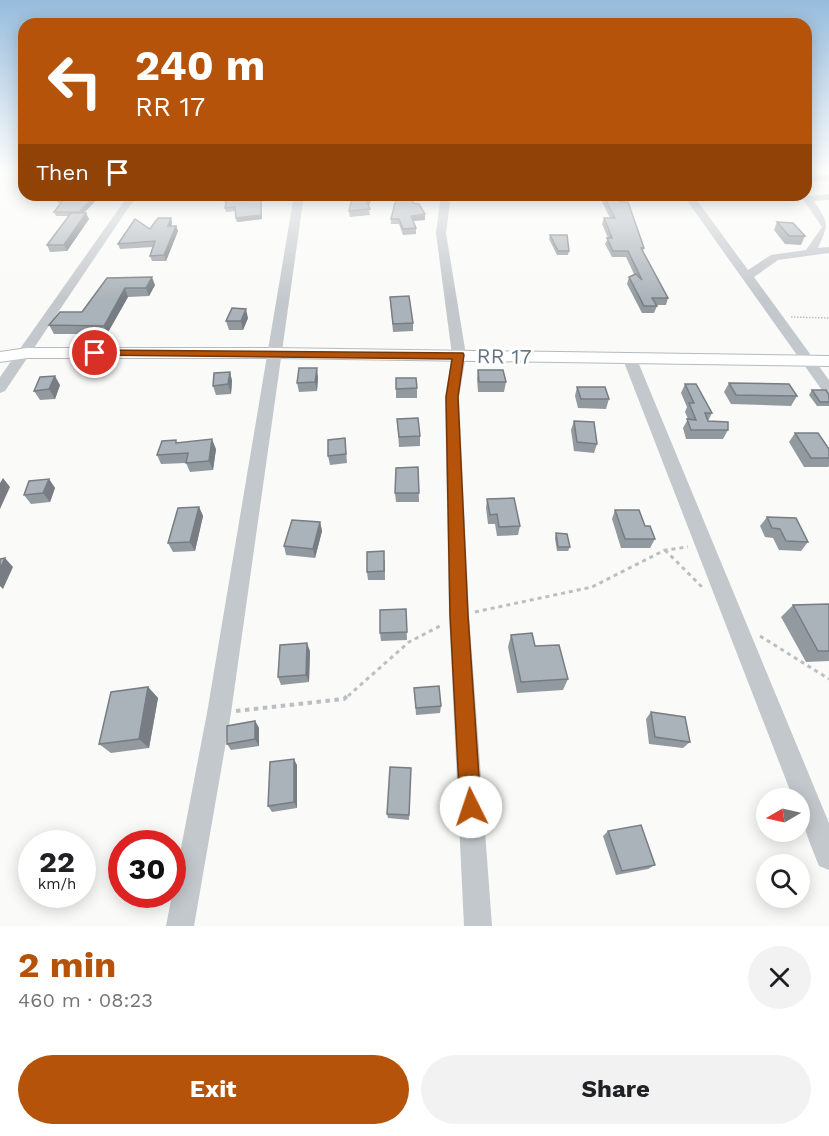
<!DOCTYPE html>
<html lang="en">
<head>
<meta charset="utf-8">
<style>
  body { margin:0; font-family:"Work Sans",sans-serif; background:#f2f2f2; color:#202124; height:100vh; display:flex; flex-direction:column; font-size:22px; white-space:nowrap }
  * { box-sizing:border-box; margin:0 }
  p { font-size:20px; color:#757577 }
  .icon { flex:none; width:33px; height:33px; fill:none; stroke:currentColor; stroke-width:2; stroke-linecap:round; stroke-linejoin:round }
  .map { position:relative; height:926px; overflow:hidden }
  .sheet { display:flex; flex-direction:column; background:#fff; flex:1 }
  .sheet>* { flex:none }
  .hud { position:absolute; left:18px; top:18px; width:794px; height:183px; border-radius:18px; box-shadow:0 3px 15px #0003; background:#b45309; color:#fff; overflow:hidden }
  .needle { width:39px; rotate:261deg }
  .controls { position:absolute; left:756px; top:788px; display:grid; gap:12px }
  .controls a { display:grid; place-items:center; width:54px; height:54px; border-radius:50%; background:#fff; box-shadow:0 3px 15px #0003; font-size:30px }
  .speed { position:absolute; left:18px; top:830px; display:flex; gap:12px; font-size:30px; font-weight:700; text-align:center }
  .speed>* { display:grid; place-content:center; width:78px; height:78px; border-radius:50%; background:#fff; box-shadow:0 3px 15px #0003; line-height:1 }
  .speed small { font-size:15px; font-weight:400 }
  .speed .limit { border:9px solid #d22; background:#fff; color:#111 }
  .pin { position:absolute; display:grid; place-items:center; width:51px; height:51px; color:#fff; margin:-26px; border:3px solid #fff; border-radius:50%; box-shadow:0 2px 6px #0007 }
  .me { position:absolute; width:66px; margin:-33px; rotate:356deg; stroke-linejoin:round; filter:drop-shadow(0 0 4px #0008) }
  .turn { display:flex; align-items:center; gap:21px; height:126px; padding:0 18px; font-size:27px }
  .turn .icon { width:78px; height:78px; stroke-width:2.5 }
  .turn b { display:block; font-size:42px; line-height:51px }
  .then { display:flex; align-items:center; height:57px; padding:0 18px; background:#0003; gap:12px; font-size:22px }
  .round { display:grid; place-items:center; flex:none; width:63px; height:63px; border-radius:32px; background:#f2f2f2 }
  .overview { display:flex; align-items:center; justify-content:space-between; height:102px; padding:0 18px }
  h1 { font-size:36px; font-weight:700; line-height:45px; color:#b45309 }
  .cta { display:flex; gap:12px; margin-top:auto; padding:12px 18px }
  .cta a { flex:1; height:69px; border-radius:36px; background:#b45309; color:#fff; font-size:24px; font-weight:700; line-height:69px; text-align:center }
  .cta a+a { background:#f2f2f2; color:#202124 }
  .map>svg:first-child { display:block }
</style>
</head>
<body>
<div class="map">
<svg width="829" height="926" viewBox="0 0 829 926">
  <rect width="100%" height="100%" fill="#fafaf8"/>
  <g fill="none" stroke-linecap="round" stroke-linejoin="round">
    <g stroke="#b5babe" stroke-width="2">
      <path id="major" d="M27,348H274L829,356V366L274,358H27L0,362V352Z"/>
    </g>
    <path stroke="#bbbfc2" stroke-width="1.5" stroke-dasharray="1.5 1.5" stroke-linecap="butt" d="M791,317L829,318"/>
    <path stroke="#bbbfc2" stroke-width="3" stroke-dasharray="4 4" stroke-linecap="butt" d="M665,550L703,588
      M475,612L592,587L665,550L688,547
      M760,636L829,679
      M348,696L409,642L442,625"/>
    <path stroke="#bbbfc2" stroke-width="4" stroke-dasharray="4.5 4.5" stroke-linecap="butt" d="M236,711L344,699L349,694"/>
    <path fill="#c3c8cc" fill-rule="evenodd" d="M806,175H829V181H806Z
      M829,194V200L814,201C829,224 829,223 818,248L829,247V253L778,260L754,277L829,380V395L824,393L683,195H693L748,270L771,255L806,250L822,227L803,199L808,196Z
      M131,195H142L131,204L5,391L0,393V377L125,200Z
      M294,195H304L231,713L194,926H166L207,713Z
      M441,195H451L446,233L466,355L459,397L469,615L492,926H464L449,615L445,397L452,355L436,233Z
      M629,353L636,357L829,823V870L819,866C810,843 800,822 800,798H793L622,357Z"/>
    <use href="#major" fill="#fff" fill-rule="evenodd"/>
  </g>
  <path fill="#929a9f" d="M61,195H101L84,213H86L89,219L67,251L50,252L47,245L69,216H56L54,212L61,203H58L56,199Z
    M226,195H272V199H262V219L237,222L235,211L226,212L225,208L226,203H225L224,200Z
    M326,195H374L368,205L370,215L350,217L349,211L352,199H327Z
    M603,195L644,248L643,251L668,298L666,305H656L657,306L654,313H642L627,284L629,277L634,274L626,257H612L605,244L608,238L602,224L604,218H610L602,202Z
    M413,203L425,214V220L413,221L416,228V234L403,235L399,224H391V219Z
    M171,218L172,223L171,226H176L178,231L166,261H152L150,256L153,247L120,249L118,244L150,229Z
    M777,222L805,236L801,245L785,244L774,230Z
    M550,235L569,251L568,255H557L549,239Z
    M107,278L155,285L149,296L128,297L107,334H54L49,325L82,312Z
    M390,297L413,323V331L393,332Z
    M248,318L243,330H229L226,321Z
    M478,370L506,382L504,392H478L477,379Z
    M230,372L232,381L231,394L216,395L213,386Z
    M318,377L317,391L299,392L297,383Z
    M396,378L417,388V398H396Z
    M729,383L797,396L791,406L731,404L724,392Z
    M685,384L712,413L708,421L728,430L723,439H686L683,428L688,419L685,412L687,407L681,393Z
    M60,385L55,399L40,400L34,391Z
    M577,387L609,399L606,409L578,408L575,396Z
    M812,390L829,395V406H817L809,395Z
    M397,419L420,436V446L399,447Z
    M574,421L597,444L594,453L574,451L571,430Z
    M795,433L829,449V466L828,467H804L789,442Z
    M345,438L347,463L330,465L328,456Z
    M177,442L216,449L213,470L190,472L186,463L161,464L157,455Z
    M418,467L419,502H396L395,493Z
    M49,479L55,488L50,502L31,504L24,495Z
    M487,499L520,526L518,535L497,536L495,524H488L486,508Z
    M199,507L203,516L195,551L173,552L168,543Z
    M615,510L645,526L655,539L650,548H621L612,519Z
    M767,517L808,542L801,551L779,550L773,538L765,537L760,526Z
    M320,522L322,531L315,558L286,555L284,546Z
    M556,533L570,547L568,551H557L555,538Z
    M385,560V580H368L367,572Z
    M829,604V661L806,662L781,617L793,605Z
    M406,609L407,640L381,641L380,633Z
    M511,635L535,646L568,679L563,690L517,693L508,647Z
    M310,651L309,682L281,685L278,677Z
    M148,687L158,698L149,748L111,753L99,744Z
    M414,688L441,706L440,713L416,715Z
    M651,712L690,742L683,748L649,744L646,719Z
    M255,721L259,728V746L231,750L227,744Z
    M297,765V808L272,812L268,806Z
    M411,768L409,820L388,818L387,814Z
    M608,831L655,865L648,869L616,875L603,836Z"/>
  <path fill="#777d82" d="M96,195H101L81,216L79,212Z
    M261,195L262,219L237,222L236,218Z
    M371,195H374L368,207L367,202Z
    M86,213L89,219L67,251L64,245Z
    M425,214V220L411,221V216Z
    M171,218L172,223L170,232L168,226Z
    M176,226L178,231L166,261L164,255Z
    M152,277L155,285L149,296L146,288Z
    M125,288L128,297L107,334L104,326Z
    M246,309L248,318L243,330L241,321Z
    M317,368L318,377L317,391L315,382Z
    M230,372L232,381L231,394L228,384Z
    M55,376L60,385L55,399L49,389Z
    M212,439L216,449L213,470L209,461Z
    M3,478L10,487L0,509V483Z
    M49,479L55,488L50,502L43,493Z
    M199,507L203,516L195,551L190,542Z
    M320,522L322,531L315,558L313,549Z
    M5,558L13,567L3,589L0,586V569Z
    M307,643L310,651L309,682L306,675Z
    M148,687L158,698L149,748L139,739Z
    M255,721L259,728V746L255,739Z
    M294,759L297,765V808L294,802Z"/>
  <path fill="#aab3b9" stroke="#777d82" stroke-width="1.5" d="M61,195H96L79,212H54L64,199H56Z
    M226,195H271H261V215L236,218L235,207L225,208L227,199L224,200Z
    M353,195H371L367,202L370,209L349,211Z
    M397,195H412L413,203L419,204L425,214L411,216L416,228L403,229L399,219H391Z
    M603,195L617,196L620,202H628L644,248H641L668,298H652L657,306H644L629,277L636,274L642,280L628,251H613L607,238H612L604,218H615Z
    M71,213H86L64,245H47Z
    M158,218H171L168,226H176L164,255L150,256L155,241L118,244L135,219L150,229Z
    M777,222L793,223L805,236H789Z
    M550,235H567L569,251H558Z
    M152,277L146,288H125L104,326L49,325L60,312H82L107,278Z
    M409,296L413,323L393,324L390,297Z
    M232,308L246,309L241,321H226Z
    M299,368H317L315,382L297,383Z
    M478,370H503L506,382H479Z
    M230,372L228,384L213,386L214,373Z
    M55,376L49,389L34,391L40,377Z
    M396,378H416L417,388L396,389Z
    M729,383L789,384L797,396L736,395Z
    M685,384H696L712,413H705L708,421L728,422V430H691L687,419L696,420L689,403H694Z
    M577,387H605L609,399H581Z
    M812,390H826L829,395V402H820Z
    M418,418L420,436L399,437L397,419Z
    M574,421L594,422L597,444L577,442Z
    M795,433H818L829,449V458H811Z
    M345,438L346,454L328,456V440Z
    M212,439L209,461L186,463L188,453L157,455L162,441L176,440V443Z
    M418,467L419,493H395L396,468Z
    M49,479L43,493L24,495L29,481Z
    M514,498L520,526L499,527L497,514L490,515L487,499Z
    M199,507L190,542L168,543L178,508Z
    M615,510H639L645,526H650L655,539H625Z
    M767,517L796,518L808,542L786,541L780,529L772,528Z
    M292,520L320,522L313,549L284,546Z
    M556,533L567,534L570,547H558Z
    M384,551V571L367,572V552Z
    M5,558L0,569V559Z
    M829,604V651H818L793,605Z
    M406,609L407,632L380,633V610Z
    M532,633L535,646L559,645L568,679L521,682L511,635Z
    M307,643L306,675L278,677L280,645Z
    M439,686L441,706L416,708L414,688Z
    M148,687L139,739L99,744L111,692Z
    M651,712L685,717L690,742L655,737Z
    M255,721V739L227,744V726Z
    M294,759V802L268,806L270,762Z
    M390,767L411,768L409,815L387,814Z
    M641,825L655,865L622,871L608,831Z"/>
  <linearGradient id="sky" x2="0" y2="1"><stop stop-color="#96bcdc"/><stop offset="0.57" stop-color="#fdfdfc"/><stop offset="1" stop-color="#fdfdfc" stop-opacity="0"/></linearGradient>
  <rect width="829" height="300" fill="url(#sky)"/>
  <path fill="#b45309" stroke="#753606" stroke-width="1.5" d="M95,350L463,353L464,355L458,397L468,615L481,807L478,814L471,817L463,814L460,807L450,615L446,397L452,359L91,355L89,353Z"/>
  <g text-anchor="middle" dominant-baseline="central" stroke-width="6" stroke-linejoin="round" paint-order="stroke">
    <g font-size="21" fill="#657683" stroke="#fff">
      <text transform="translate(504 356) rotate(1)">RR 17</text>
    </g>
  </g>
</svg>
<div class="controls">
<a><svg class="needle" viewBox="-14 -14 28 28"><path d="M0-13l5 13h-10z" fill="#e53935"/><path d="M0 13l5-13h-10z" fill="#757577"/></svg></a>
<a><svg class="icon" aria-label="search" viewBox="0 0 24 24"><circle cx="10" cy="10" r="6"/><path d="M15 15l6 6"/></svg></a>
</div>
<div class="speed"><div>22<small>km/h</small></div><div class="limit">30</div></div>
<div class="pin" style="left:95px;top:353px;background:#d93025"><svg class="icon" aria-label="arrive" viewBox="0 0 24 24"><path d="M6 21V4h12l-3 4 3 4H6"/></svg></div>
<svg class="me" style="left:471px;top:807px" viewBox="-20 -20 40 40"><circle r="19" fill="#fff"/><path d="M0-13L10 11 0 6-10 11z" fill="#b45309"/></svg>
<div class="hud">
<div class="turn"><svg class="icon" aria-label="left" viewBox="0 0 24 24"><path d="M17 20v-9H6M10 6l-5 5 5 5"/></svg><div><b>240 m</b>RR 17</div></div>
<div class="then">Then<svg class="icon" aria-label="arrive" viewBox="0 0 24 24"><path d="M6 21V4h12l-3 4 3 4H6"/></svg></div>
</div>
</div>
<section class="sheet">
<div class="overview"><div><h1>2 min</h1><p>460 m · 08:23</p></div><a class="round"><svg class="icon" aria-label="close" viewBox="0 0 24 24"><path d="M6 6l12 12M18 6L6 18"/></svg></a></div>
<div class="cta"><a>Exit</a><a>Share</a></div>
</section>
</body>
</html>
